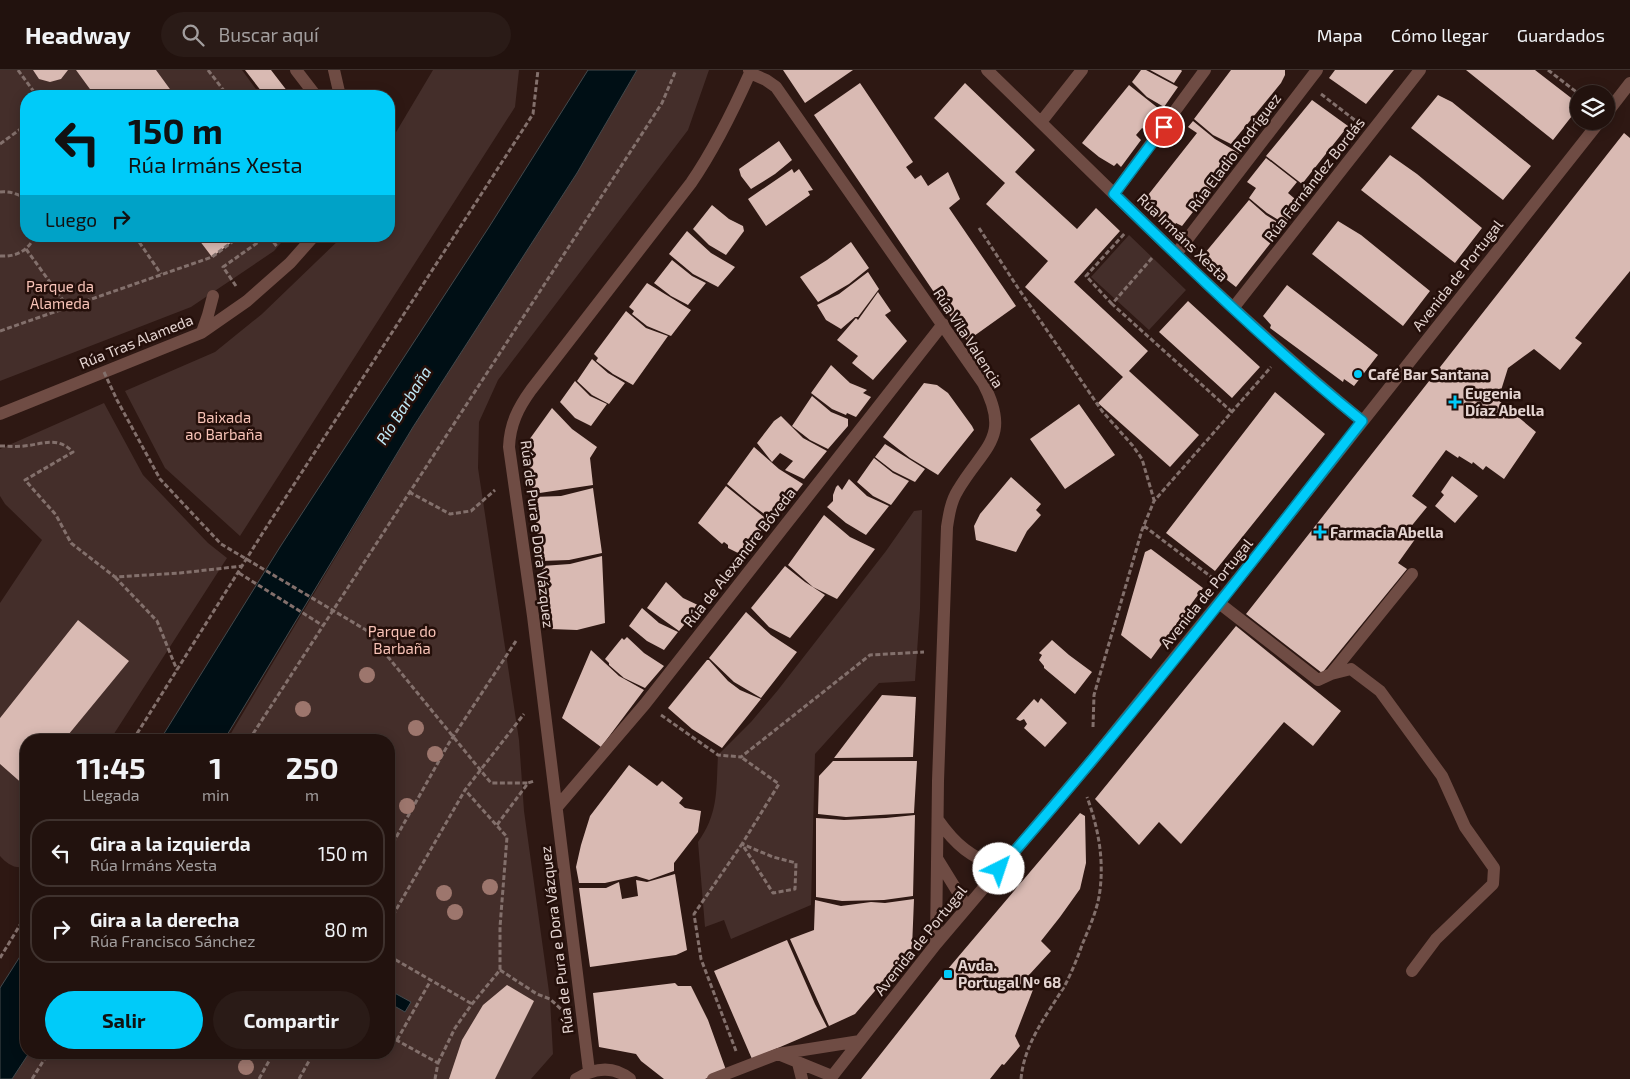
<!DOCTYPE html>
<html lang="es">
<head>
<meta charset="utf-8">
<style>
  body { margin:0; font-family:"Exo 2",sans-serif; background:#2a1b17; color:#f1f3f6; height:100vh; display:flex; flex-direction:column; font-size:19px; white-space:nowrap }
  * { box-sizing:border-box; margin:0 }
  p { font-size:16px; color:#a29e9e }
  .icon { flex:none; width:28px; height:28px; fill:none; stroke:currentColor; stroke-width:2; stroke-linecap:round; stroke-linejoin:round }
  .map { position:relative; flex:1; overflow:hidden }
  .sheet { position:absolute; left:20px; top:664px; width:375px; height:325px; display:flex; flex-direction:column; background:#22120e; border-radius:20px; box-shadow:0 2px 12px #0003,0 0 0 1px #3f322e }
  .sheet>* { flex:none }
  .top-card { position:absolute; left:20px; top:20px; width:375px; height:152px; border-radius:20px; box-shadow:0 2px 12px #0003,0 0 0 1px #3f322e; background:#00cbf9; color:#111; overflow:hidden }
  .controls { position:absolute; left:1570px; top:15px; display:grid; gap:10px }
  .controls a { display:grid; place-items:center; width:45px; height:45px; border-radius:50%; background:#22120e; box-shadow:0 2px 12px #0003,0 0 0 1px #3f322e; font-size:25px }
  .pin { position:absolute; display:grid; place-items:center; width:42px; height:42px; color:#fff; margin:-21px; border:2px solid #fff; border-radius:50%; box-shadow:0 1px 5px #0007 }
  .me { position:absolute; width:55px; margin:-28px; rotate:41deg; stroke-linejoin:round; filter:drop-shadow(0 0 4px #0008) }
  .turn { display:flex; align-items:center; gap:18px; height:105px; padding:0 25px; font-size:22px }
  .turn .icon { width:65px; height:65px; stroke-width:2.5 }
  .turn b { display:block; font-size:35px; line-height:42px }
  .then { display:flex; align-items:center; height:48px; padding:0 25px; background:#0003; gap:10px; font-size:19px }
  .eta { display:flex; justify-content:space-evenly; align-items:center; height:85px; text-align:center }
  .eta b { font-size:30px; font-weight:700; line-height:35px }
  .action { display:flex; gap:10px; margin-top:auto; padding:10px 25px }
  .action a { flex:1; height:58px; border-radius:30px; background:#00cbf9; color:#111; font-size:20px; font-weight:700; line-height:58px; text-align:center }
  .action a+a { background:#2a1b17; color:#f1f3f6 }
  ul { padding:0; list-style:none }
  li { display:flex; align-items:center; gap:15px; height:68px; margin:0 10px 8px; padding:0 15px; border:2px solid #3f322e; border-radius:20px }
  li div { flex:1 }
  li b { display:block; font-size:19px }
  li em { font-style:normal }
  header { display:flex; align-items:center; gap:30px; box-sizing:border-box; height:70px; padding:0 25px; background:#22120e; border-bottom:1px solid #3f322e }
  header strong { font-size:24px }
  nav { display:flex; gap:28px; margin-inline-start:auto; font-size:18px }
  .search { width:350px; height:45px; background:#2a1b17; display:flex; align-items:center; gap:12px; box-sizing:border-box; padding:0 18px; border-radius:28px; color:#a29e9e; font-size:19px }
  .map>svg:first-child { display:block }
</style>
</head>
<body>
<header>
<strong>Headway</strong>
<div class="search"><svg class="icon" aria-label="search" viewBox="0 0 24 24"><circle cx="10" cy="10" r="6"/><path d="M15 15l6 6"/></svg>Buscar aquí</div>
<nav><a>Mapa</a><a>Cómo llegar</a><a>Guardados</a></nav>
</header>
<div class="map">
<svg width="1630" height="1009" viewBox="0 0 1630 1009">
  <rect width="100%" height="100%" fill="#2e1813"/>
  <path fill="#442e2a" d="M0,0H242L261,26H26V166H287L274,181L191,237L0,311Z
    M433,0H519L515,37L240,466L165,398L125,321L215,282L262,244L343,166H389V74Z
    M637,0H709L688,60L498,310L479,352L478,398L519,670L524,741L550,929L553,984L531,1009H12L29,983L389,982V670H227L413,357L577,103Z
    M1129,165L1186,220L1149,260L1091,207Z
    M104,333L143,405L208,473L227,488L110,670H64L128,591L78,550L0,648V533L42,470L5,434L0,426V379Z
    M922,440L920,539L915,611L879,613L815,684L811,835L731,869L724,850L705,857L698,772C719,743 716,719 718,685L751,652L778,620L886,481L914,441Z
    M0,694L26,717V796C16,800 7,794 0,786Z"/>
  <path fill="#000f15" stroke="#444a4d" d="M588,0H637L577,103L413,357L224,670H160L280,477L489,157Z
    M26,877V982L29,983L12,1009H0V918Z
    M389,920L411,932L405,942L389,933Z"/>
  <path fill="#d9bab3" d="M33,0H68L61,9L50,12L39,9Z
    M76,0H156L175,26H95Z
    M245,0H271L291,26H265Z
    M783,0H853L805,33Z
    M1141,0H1146L1178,17L1164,37L1147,27L1132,12Z
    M1150,0H1181L1182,1L1174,13Z
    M1231,0H1285V5L1281,13L1231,74L1213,65L1194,49Z
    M1335,0H1394L1366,34L1329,8Z
    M1466,0H1535L1579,34V37L1553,70Z
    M860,13L913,92L906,97L915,109L921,105L928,116L948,102L960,129L949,138L1016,236L967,271L814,45Z
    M965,13L1035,80L1015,102L1077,159L1096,138L1120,161L1074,212L1148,281L1129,301L1199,365L1170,397L1098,333L1123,307L1025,217L1048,191L986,134L1005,113L934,48Z
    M1129,15L1163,42L1148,62L1142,58L1136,65L1141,70L1121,97L1117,93L1114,96L1099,87L1082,73Z
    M1438,25L1452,32L1531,96L1503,130L1411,58Z
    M1312,30L1348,56L1302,114L1266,86Z
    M1193,51L1215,69L1239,83L1182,156L1176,153L1173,157L1141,134L1197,63L1188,57Z
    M1624,63L1630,68V201L1575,268L1582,273L1560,300L1534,279L1508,298L1498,330L1536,362L1504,409L1486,396L1483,400L1473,392L1472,394L1459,386L1458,388L1446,380L1412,426L1427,437L1409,459L1418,465L1398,493L1407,499L1322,603L1246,544Z
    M779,71L792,90L775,104L751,119L741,106L739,99Z
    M1390,85L1417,104L1482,158L1455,193L1361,120Z
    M1266,88L1297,112L1288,123L1301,134L1285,154L1267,143L1249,128L1256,118L1247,112Z
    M792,99L794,103L799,99L813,120L808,121L810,125L766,156L748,129Z
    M1249,130L1266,145L1284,156L1236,217L1200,189Z
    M712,135L729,149L743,156L744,161L726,185L709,175L693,159Z
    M1338,151L1361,165L1430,221L1403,256L1312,184Z
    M687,161L711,183L735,197L718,217L693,204L669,184Z
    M196,166H240L212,187Z
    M851,172L869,198L849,214L818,232L800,207L827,190Z
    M672,190L692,206L706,213L688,235L671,226L654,213Z
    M868,202L879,219L858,247H855L841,259L826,250L817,235L839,224Z
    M647,213L691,240L671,266L647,256L632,244L634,241L629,237Z
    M1287,215L1378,285L1354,316L1344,309L1343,312L1270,258L1271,255L1263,246Z
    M878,222L891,241L885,245L907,271L873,310L852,293L858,286L837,270L856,248L858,250Z
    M1188,231L1260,297L1232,328L1159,262Z
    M626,241L646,258L668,266L633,315L613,304L596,291L598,288L594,284Z
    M592,289L608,303L625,313L609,334L592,325L577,311Z
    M831,295L850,313L867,320L863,323L871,327L856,347L847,343L846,345L832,339L811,323Z
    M575,311L590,326L607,334L591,356L575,348L560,332Z
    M924,313L937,315L948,323L972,356L974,360L938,405L910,388L883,367Z
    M1275,322L1325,364L1215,501L1166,463Z
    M812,326L831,342L848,349V356L828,379L810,370L792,356Z
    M1079,334L1115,385L1065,419L1030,369Z
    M552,338L572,359L597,377L590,388L593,415L533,424L527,379L529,370Z
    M781,346L803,368L827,381L804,409L785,400L793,391L780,383L772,392L757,373L774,351Z
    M885,374L925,399L915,412L893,401L875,387Z
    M754,377L779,399L803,414L774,451L752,435L727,414Z
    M874,388L893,403L909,411L891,435L873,426L857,412Z
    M1452,406L1478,426L1455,453L1435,436L1444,425L1441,422Z
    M1011,407L1041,434L1036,440L1041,445L1027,461L1016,482L976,470L974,456L980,444Z
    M849,409L867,426L889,436L866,465L846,453L827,437L833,431V425L836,417L838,415L842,420Z
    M726,416L769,451L745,482L740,484L728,478V475L724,472L722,474L698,453Z
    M593,418L602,483L569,490L541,491L533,427L561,426Z
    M824,445L850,467L875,479L837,529L813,517L788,495Z
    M1151,479L1203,518L1151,589L1121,565L1145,482Z
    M602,486L605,553L577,560L550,559L542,496L570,494Z
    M785,496L805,512L825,525L790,568L769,557L751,538Z
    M666,512L683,528L700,536L679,561L647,538Z
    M642,538L659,553L678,562L664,580L647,571L629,556Z
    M746,542L771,565L797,582L761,628L734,612L709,588Z
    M78,550L129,591L64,670H26V717L0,694V648Z
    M1236,556L1341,641L1313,676L1284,652L1181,774L1159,752L1139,775L1095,729Z
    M627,567L644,583L664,596L645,618L624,608L609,595V593L605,589L622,568L624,570Z
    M1052,570L1069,585L1092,602L1075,624L1044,598V596L1039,590L1042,585L1039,583Z
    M591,580L619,606L644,620L601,677L562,648Z
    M707,590H709L728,611L740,620L761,629L722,678L692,659L668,638Z
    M882,625L916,627L913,687L834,688Z
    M1041,628L1067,653L1045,677L1024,658L1027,654L1024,649L1020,651L1016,649L1034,629L1038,633Z
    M833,691H917L914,743L846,747L818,744L819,706Z
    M629,695L657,716L662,711L683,728L679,733L685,738L701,741L698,762L674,793V801L649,810L636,806L605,813H579L576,797L581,775L590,746Z
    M1080,743L1085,746L1086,793L1080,819L1060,847L1041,871L1051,881L1029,905L1036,912L1015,966L1020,976L1004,995L1002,994L990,1009H861L947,900Z
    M915,745L913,826L884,830L842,831L816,827V748L844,750L886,748Z
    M675,804L687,880L676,885L590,897L579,818H606L619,812L622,829L638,826L636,810L647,812Z
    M914,829L912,878L855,944L829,956L790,869L814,860L815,830L841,836L871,832L885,833Z
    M787,870L815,934L827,957L752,989L714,901Z
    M675,913L678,916H691L708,950L726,1000L705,1009H664L641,991L636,984L599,977L593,923Z
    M507,915L534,931L495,1009H449L462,970L483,935Z"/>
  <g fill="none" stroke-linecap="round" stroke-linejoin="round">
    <path stroke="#83706c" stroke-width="3" stroke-dasharray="5 2.5" stroke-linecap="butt" d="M18,0L37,26
      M208,0L228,26
      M1548,0L1579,24
      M1321,24L1356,51
      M0,74L26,55
      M0,122C10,121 18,124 26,129
      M979,158L1018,218L1102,341L1133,376L1142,389L1154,430
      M135,166L161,204
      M269,166L278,178
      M26,179L68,237
      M0,186C16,187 28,181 35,166
      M1152,188L1112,234L1232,342
      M236,216L223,197L267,166
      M1112,234L1086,206L1125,163
      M0,261L212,187L240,166
      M0,376C8,376 16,377 24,376C44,374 57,366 73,382L25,410L56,445L71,473L115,507L180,503L243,496
      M409,422L450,444L471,441L495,420
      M1144,456L1214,509
      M239,503L322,555
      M115,507L157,551L177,600
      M661,645L718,685L741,687L870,585L924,582
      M1093,657L1094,625L1142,460L1154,431L1271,297
      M133,670L262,464L533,44L538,0
      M249,670L662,33L676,0
      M497,755L528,713L534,711
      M389,780L449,673L516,571
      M389,852L465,720L524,644
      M389,886L472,934
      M0,888L26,845
      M500,900L537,924L550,929L562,940
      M389,966L438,993L435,1009
      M397,970L431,910
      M736,981L701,889L694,844L742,774L773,823L795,819L796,793L773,787L742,774L779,714L741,687
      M438,993L455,958L472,934L500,900V857L507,767L465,720
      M32,1009L49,982
      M259,1009L274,982
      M299,1009L314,982
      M1021,1009C1024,974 1046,946 1064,917C1071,904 1077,889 1082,875C1089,858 1098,839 1100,820C1104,788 1098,757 1087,727"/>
    <path stroke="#6f4c44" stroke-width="12" d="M296,0L316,26
      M334,0L340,26
      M749,0L750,3L766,10L776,17L983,313C1012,368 984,376 958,420C951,431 949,444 947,457L938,711L936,874
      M987,0C1110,119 1230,242 1362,351
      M1606,44L1630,13
      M1041,52L1082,0
      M1114,124L1205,0
      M1176,184L1317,0
      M1234,237L1420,0
      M202,262L208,245L213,226
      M0,344L201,263L247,231L290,193L314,166
      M1219,533L1318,610L1331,604L1351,599L1380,621L1442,706L1465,757L1494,798L1493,814L1436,869L1412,901
      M1331,604L1412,504
      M557,737L645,634L943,254
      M938,750C957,777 970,785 999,799
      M938,790L967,837
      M778,984L832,1006
      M798,993L802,1009
      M589,1001L533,546L509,377C510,354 518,338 531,320L691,113C715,78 733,41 750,3
      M576,1009C594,998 613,995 630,1009
      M713,1009L778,984L860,971
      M830,1009L936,874L1093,689L1246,499L1600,51"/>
    <path stroke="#83706c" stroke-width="3" stroke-dasharray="5 2.5" stroke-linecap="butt" d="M104,302L117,330L160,409L221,474L366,560L491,713H528"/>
  </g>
  <g fill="#9d766d">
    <circle cx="367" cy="605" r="8"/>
    <circle cx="303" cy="639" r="8"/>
    <circle cx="416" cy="658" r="8"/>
    <circle cx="435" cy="684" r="8"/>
    <circle cx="407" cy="736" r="8"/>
    <circle cx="490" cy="817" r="8"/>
    <circle cx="444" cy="823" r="8"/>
    <circle cx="455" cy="842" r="8"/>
    <circle cx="246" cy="997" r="8"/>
  </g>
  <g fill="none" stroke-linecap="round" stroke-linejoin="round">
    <g stroke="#0084a2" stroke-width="12">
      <path id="route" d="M999,799C1126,655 1244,502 1362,351C1275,281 1194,202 1114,124L1164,57"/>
    </g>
    <use href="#route" stroke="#00cbf9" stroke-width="9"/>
  </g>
  <g fill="#00cbf9" stroke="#240f0a" stroke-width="2">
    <circle cx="1358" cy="304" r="5"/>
    <path d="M1452.5 324.5h5v5h5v5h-5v5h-5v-5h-5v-5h5z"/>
    <path d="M1317.5 454.5h5v5h5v5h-5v5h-5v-5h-5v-5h5z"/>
    <rect x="943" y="899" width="10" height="10" rx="2.5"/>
  </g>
  <g text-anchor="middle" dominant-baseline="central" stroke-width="5" stroke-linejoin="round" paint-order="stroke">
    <g font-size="15" fill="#e4d4d1" stroke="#240f0a">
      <text transform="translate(1234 82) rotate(-53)">Rúa Eladio Rodríguez</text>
      <text transform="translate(1314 109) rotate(-52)">Rúa Fernández Bordás</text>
      <text transform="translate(1183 167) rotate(44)">Rúa Irmáns Xesta</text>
      <text transform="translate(1457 205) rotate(-52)">Avenida de Portugal</text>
      <text transform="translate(969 268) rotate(57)">Rúa Vila Valencia</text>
      <text transform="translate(136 271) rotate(-22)">Rúa Tras Alameda</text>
      <text transform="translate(538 464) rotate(83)">Rúa de Pura e Dora Vázquez</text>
      <text transform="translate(739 487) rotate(-52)">Rúa de Alexandre Bóveda</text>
      <text transform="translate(1206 523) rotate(-51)">Avenida de Portugal</text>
      <text transform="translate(556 870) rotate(-97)">Rúa de Pura e Dora Vázquez</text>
      <text transform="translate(920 870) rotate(-51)">Avenida de Portugal</text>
    </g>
    <g font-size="15" fill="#f8c3b7" stroke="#240f0a">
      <text x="60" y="216">Parque da<tspan x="60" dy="17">Alameda</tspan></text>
      <text x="224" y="347">Baixada<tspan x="224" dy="17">ao Barbaña</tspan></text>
      <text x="402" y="561">Parque do<tspan x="402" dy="17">Barbaña</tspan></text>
    </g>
    <g font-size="15" font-weight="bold" fill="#e4d4d1" stroke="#240f0a" text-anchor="start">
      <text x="1368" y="304">Café Bar Santana</text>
      <text x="1465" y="323">Eugenia<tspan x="1465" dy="17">Díaz Abella</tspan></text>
      <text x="1330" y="462">Farmacia Abella</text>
      <text x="958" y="895">Avda.<tspan x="958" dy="17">Portugal Nº 68</tspan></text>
    </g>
    <g font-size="16" font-style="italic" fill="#c1ebfa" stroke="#240f0a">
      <text transform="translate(403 335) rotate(-58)">Río Barbaña</text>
    </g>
  </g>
</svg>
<div class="controls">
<a><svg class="icon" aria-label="layers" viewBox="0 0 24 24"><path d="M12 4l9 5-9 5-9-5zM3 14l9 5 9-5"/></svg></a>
</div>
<div class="pin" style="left:1164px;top:57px;background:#d93025"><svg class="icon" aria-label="arrive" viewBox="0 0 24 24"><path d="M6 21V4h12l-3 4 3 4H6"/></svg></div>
<svg class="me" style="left:999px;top:799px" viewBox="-20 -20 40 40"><circle r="19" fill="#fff"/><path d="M0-13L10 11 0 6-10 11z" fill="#00cbf9"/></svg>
<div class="top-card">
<div class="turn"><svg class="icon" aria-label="left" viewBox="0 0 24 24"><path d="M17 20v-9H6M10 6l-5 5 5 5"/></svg><div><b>150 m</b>Rúa Irmáns Xesta</div></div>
<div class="then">Luego<svg class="icon" aria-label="right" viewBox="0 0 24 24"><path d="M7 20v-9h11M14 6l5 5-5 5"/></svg></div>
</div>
<section class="sheet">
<div class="eta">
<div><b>11:45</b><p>Llegada</p></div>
<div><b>1</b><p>min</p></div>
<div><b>250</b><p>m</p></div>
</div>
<ul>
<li><svg class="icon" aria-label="left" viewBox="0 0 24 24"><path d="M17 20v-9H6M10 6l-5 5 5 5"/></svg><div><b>Gira a la izquierda</b><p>Rúa Irmáns Xesta</p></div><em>150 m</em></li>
<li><svg class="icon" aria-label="right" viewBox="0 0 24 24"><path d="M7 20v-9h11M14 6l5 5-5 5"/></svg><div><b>Gira a la derecha</b><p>Rúa Francisco Sánchez</p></div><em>80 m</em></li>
</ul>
<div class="action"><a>Salir</a><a>Compartir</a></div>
</section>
</div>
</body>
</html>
